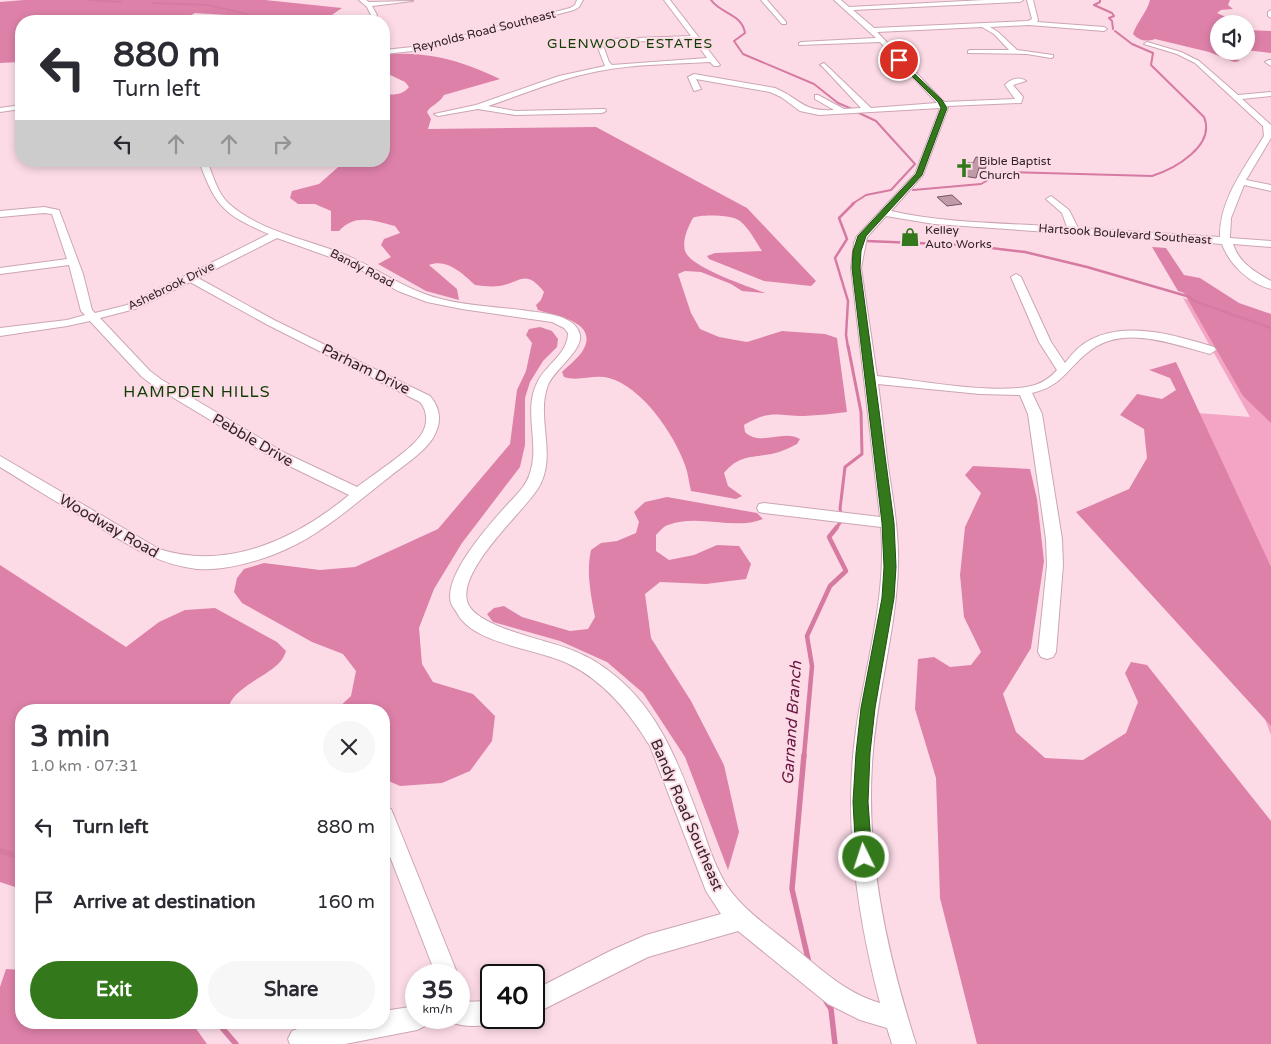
<!DOCTYPE html>
<html lang="en">
<head>
<meta charset="utf-8">
<style>
  body { margin:0; font-family:"Varela Round",sans-serif; background:#f7f7f7; color:#2b2b33; height:100vh; display:flex; flex-direction:column; font-size:19px; white-space:nowrap }
  * { box-sizing:border-box; margin:0 }
  p { font-size:16px; color:#7c7c81 }
  .icon { flex:none; width:28px; height:28px; fill:none; stroke:currentColor; stroke-width:2; stroke-linecap:round; stroke-linejoin:round }
  .map { position:relative; flex:1; overflow:hidden }
  .side { position:absolute; left:15px; top:704px; width:375px; height:325px; display:flex; flex-direction:column; background:#fff; border-radius:20px; box-shadow:0 2px 8px #0003 }
  .side>* { flex:none }
  .banner { position:absolute; left:15px; top:15px; width:375px; height:152px; border-radius:20px; box-shadow:0 2px 8px #0003; background:#fff; color:#2b2b33; overflow:hidden }
  .fabs { position:absolute; left:1210px; top:15px; display:grid; gap:10px }
  .fabs a { display:grid; place-items:center; width:45px; height:45px; border-radius:50%; background:#fff; box-shadow:0 2px 8px #0003; font-size:25px }
  .speed { position:absolute; left:405px; top:964px; display:flex; gap:10px; font-size:25px; font-weight:700; text-align:center }
  .speed>* { display:grid; place-content:center; width:65px; height:65px; border-radius:50%; background:#fff; box-shadow:0 2px 8px #0003; line-height:1 }
  .speed small { font-size:12px; font-weight:400 }
  .speed .limit { border:2px solid #111; border-radius:8px; background:#fff; color:#111 }
  .pin { position:absolute; display:grid; place-items:center; width:42px; height:42px; color:#fff; margin:-21px; border:2px solid #fff; border-radius:50%; box-shadow:0 1px 5px #0007 }
  .me { position:absolute; width:55px; margin:-28px; rotate:356deg; stroke-linejoin:round; filter:drop-shadow(0 0 4px #0008) }
  .turn { display:flex; align-items:center; gap:18px; height:105px; padding:0 15px; font-size:22px }
  .turn .icon { width:65px; height:65px; stroke-width:2.5 }
  .turn b { display:block; font-size:35px; line-height:42px }
  .lanes { display:flex; align-items:center; height:48px; padding:0 15px; background:#0003; justify-content:center; gap:25px; direction:ltr }
  .lanes .off { opacity:.35 }
  .round { display:grid; place-items:center; flex:none; width:52px; height:52px; border-radius:26px; background:#f7f7f7 }
  .head { display:flex; align-items:center; justify-content:space-between; height:85px; padding:0 15px }
  h1 { font-size:30px; font-weight:800; line-height:38px }
  .cta { display:flex; gap:10px; margin-top:auto; padding:10px 15px }
  .cta a { flex:1; height:58px; border-radius:30px; background:#33791b; color:#fff; font-size:20px; font-weight:800; line-height:58px; text-align:center }
  .cta a+a { background:#f7f7f7; color:#2b2b33 }
  ul { padding:0; list-style:none }
  li { display:flex; align-items:center; gap:15px; height:75px; padding:0 15px }
  li div { flex:1 }
  li b { display:block; font-size:19px }
  li em { font-style:normal }
  .map>svg:first-child { display:block }
</style>
</head>
<body>
<div class="map">
<svg width="1271" height="1044" viewBox="0 0 1271 1044">
  <rect width="100%" height="100%" fill="#fcdbe7"/>
  <path fill="#f4a4c5" d="M1183,298L1271,327V735L1145,409L1250,417Z"/>
  <path fill="#de81a9" d="M24,0H265L342,8L323,21L195,13L184,19L191,21H21V62L0,63V2Z
    M1150,0H1230L1228,5L1233,9L1221,10L1217,13L1237,22L1219,24V51H1236L1233,53L1234,58L1240,61L1234,62L1209,52L1155,39C1147,42 1139,41 1133,34C1137,22 1147,12 1150,0Z
    M1246,30L1271,31V53L1246,50Z
    M384,54C431,52 457,59 500,79L444,95C440,103 431,105 427,112L431,119L428,129L596,127L747,208L816,281L811,286L764,281L709,259L707,256L715,253L762,251C756,242 749,228 740,221C733,215 701,214 693,218C688,227 682,240 685,251C691,268 748,286 765,293L742,291L731,284L701,272L685,271L678,274L691,313L700,329L719,337L747,342L782,331L825,334L837,338L847,412C833,414 819,415 804,416C777,416 771,409 744,425L745,432C760,447 783,429 800,439L797,444C791,447 785,450 779,452C756,459 741,452 724,473L728,486L742,496L736,499L691,491C689,483 688,473 685,465C674,434 642,387 609,378C594,374 578,382 564,377L562,372C568,366 577,359 582,352C601,322 556,316 538,310L536,305L541,300L544,292C525,268 521,283 499,286C491,287 483,286 475,285C463,274 447,258 429,265L457,289L459,300L426,291L378,264L391,257L381,245L384,239L400,233L395,226C373,221 356,213 339,231H331V211L315,204H298L290,198L292,191L319,184L345,161H384V94C395,95 402,95 409,87L405,82L386,73L388,69L384,68Z
    M1152,247L1166,248L1184,275L1200,278L1239,303L1271,314V423L1243,396L1184,293L1178,291Z
    M540,327L552,331L558,339L557,347L543,361L530,382L525,398V445L520,467L462,543L434,589L419,628L422,664L433,682L473,694L495,716L492,741L470,771L442,783L400,786L384,779V710H336L351,696L356,671L343,654L312,642L242,603L234,592L237,578L244,569L264,563L320,570L355,567L438,529L510,444L517,390L526,371L532,343L526,335L529,329Z
    M1176,362L1271,567V726L1076,512L1129,489L1147,458L1144,429L1120,415L1137,394L1162,399L1176,390L1170,378L1149,370Z
    M973,466L1030,469L1037,499L1044,561L1031,648L1003,694L1016,732L1045,758L1083,760L1126,733L1138,702L1125,673L1131,662L1147,665L1271,821V1044H977L940,898L936,778L915,709L918,659L934,657L950,667L971,665L981,652L964,617L960,575L965,527L981,493L965,475Z
    M667,497L757,513L763,519C734,531 698,513 668,525C664,526 659,532 656,535V551L669,560L694,555L717,545L739,546L751,564L746,579L706,584L660,582L645,594L651,638L691,701L724,765L739,832L728,870L685,757L643,693L607,662L560,641L493,622L487,614L494,608L504,606L522,617L570,631L588,629L595,617C591,595 586,573 591,550L601,543L617,541L636,533L639,522L634,512L645,502Z
    M0,565L126,647L159,622L185,610L215,608L277,642L286,651C285,654 283,659 280,662C267,677 231,688 228,710H21V889L0,882Z
    M6,969L21,970V1022L192,1023L207,1044H0V987Z"/>
  <g fill="none" stroke-linecap="round" stroke-linejoin="round">
    <path stroke="#d67aa2" stroke-width="2" d="M87,0L121,2
      M711,0C721,14 742,14 745,33L734,41L743,54L814,84L838,103L852,109
      M1100,0V2L1094,5L1112,13L1114,16L1109,18L1112,21L1113,29
      M153,3L208,5L247,14
      M913,190L981,184L1002,172L1152,176C1174,169 1216,146 1204,117L1151,65L1153,53L1132,44L1115,31
      M852,204L866,195L891,190L915,164L876,121L859,113"/>
    <path stroke="#d67aa2" stroke-width="2.5" d="M847,239L839,218L854,203
      M847,239L835,258L848,301L846,335L848,347
      M866,241L966,245L1025,252L1087,267L1190,297L1194,301L1271,328"/>
    <path stroke="#d67aa2" stroke-width="3" d="M836,528L843,519L840,509L845,467L862,454L861,412L848,346"/>
    <path stroke="#d67aa2" stroke-width="4.5" d="M804,756L812,666L807,636L830,586L846,571L829,537L837,527"/>
    <path stroke="#d67aa2" stroke-width="5.5" d="M804,755L792,889L809,963
      M0,851L21,857
      M826,1001L831,1009L835,1044
      M217,1022L236,1044"/>
  </g>
  <path fill="#c09aa9" stroke="#765462" d="M976,157L989,159L985,169L979,168L976,178L963,176L964,171L962,170L966,162L973,163Z
    M952,195L962,204L947,206L937,197Z"/>
  <g fill="none" stroke-linecap="round" stroke-linejoin="round">
    <g stroke="#cca5b4" stroke-width="2">
      <path id="minor" d="M359,0H366L369,2L413,1L372,6L377,15L374,21H368L371,15L367,7Z
        M577,0H583L579,7L574,10L422,50L384,54V50L422,46L570,8L575,5Z
        M664,0H670L720,65L718,66H714L710,62C673,64 635,64 599,71C561,78 524,94 488,106L515,111L605,109L606,111L602,113L515,115L478,109L438,116L434,114L476,105L559,76L605,66L598,48L601,46L604,48L609,62L612,65L707,58L694,40L608,42V40L610,39L691,36Z
        M761,0H767L786,22V24H782Z
        M834,0H841L849,7L985,0H1023L1020,2L853,10L874,28L1028,21L1032,19L1027,0H1033L1038,20L1037,22L1104,27L1107,29L1104,31L1029,25L990,27L998,32L1017,50L1053,55V57L1051,58L1027,54L968,53V51L970,50H1009L994,34L982,27L877,32L944,102L1015,99L1005,85C1010,79 1020,76 1026,81L1013,85L1023,97L1021,103L947,106L948,108L923,175L891,211C948,224 1009,223 1067,227L1062,213L1046,199L1051,196L1069,210L1078,228L1220,237C1219,200 1245,167 1264,136L1263,126L1195,63L1177,54L1144,44L1147,42L1181,52L1199,61L1238,95L1271,92V96L1242,99L1271,125V138L1246,180L1271,185V191L1244,185L1231,218L1230,237V238L1271,241V247L1233,244C1239,263 1255,272 1271,281V289C1250,284 1229,264 1222,244L934,224L886,216L867,237L861,268L877,376C918,380 998,396 1035,385C1044,382 1051,377 1057,370L1039,342L1011,277L1016,274L1021,277L1051,342L1065,363C1072,354 1080,345 1090,340C1127,320 1178,336 1214,347L1216,350L1210,354C1172,344 1122,323 1087,353C1066,370 1062,386 1032,393L1042,414L1062,539L1063,565L1056,652L1053,657L1047,659L1041,657L1038,652L1047,565L1046,539L1028,414L1020,395L980,394L878,384C882,413 885,444 889,473C894,505 899,536 898,567C896,629 878,689 873,751C864,850 886,950 916,1044H892L887,1028L860,1020L828,1004L738,931L648,957L534,1014V990L612,950L646,935L721,914L706,891L650,746C629,712 605,682 569,664C537,648 474,645 457,613C455,610 452,606 451,603C443,576 489,525 506,506C515,496 526,487 530,473C540,444 523,412 537,383C545,365 568,354 568,333L564,328L552,322L462,309L427,302L398,291L352,265L277,238L198,278L274,320L430,396C441,409 442,423 433,438C423,454 402,466 388,478C352,506 319,537 275,554C251,563 223,571 197,569C154,564 124,542 88,520C58,503 29,485 0,467V456L159,549C228,571 296,539 349,495L275,459L154,386L142,377L90,321L67,326L0,336V328L67,320L85,315L81,311L69,265L0,274V268L67,259L52,214L44,213L0,217V211L44,207L59,210L83,274L92,310L95,313L127,305L269,234C224,215 215,206 199,161H207C213,175 217,192 228,203C258,230 301,238 338,252C368,263 393,282 422,293C455,306 493,306 528,311C544,313 576,315 580,335C583,350 554,370 548,385C535,419 559,457 537,490C520,515 459,569 467,601C474,628 550,640 574,651C589,657 602,665 614,675C661,712 681,770 701,824C708,845 715,867 727,886C745,912 772,929 796,949C823,971 846,993 880,1003C857,914 843,821 856,730C866,662 887,596 881,527L764,513L759,512L757,508L759,504L764,503L880,517L851,268L854,243L857,236L915,174L940,108L819,115L800,111L781,97L770,92L696,79L701,89L694,91L688,77L694,74L775,88C801,99 802,112 834,110L815,99V95H818L844,109L861,108L822,66L820,65L824,63L871,108L937,103L880,42L799,45V43L801,42L876,38ZM190,282L266,324L420,402C428,411 428,425 421,435C410,451 374,474 357,487L285,453L162,380L150,371L100,318L135,309Z
        M1271,10V18L1268,16V12Z
        M1269,60H1271V66L1265,62Z
        M21,105V109L0,112V108Z
        M384,807L391,809L394,816L458,975H436L384,841Z
        M491,1001V1018H501L499,1021C485,1027 465,1028 451,1022L449,1018H459V1002Z
        M416,1006V1018H429L425,1026L417,1030L345,1044H290L288,1039L292,1031C318,1019 355,1022 384,1022V1011Z"/>
    </g>
    <use href="#minor" fill="#fff" fill-rule="evenodd"/>
  </g>
  <path fill="#33791b" stroke="#214f12" d="M899,59L942,100L947,108L922,175L866,236L861,251L860,268L894,523L896,567L894,598L875,708L870,753L868,802L872,857L870,863L864,865L859,863L856,857L853,802L856,753L861,708L882,598L884,567L882,523L852,268L853,251L858,236L916,174L941,108L938,102L897,61Z"/>
  <defs>
    <g id="church-bare" transform="scale(1.5)"><path d="M-1.2-6h2.4v3.5h3.3v2.4h-3.3V6h-2.4V-.1h-3.3v-2.4h3.3Z" fill="#33791b" stroke="#fcdbe7" stroke-width="2.5" paint-order="stroke"/></g>
    <g id="shop-bare" transform="scale(1.5)"><path d="M-5-2.5h2.3a2.7 3.5 0 0 1 5.4 0H5L5.5 6h-11ZM-1.5-2.5h3a1.5 2.3 0 0 0-3 0Z" fill="#33791b" stroke="#fcdbe7" stroke-width="2.5" paint-order="stroke"/></g>
  </defs>
  <g fill-rule="evenodd">
    <use href="#church-bare" x="964" y="168"/>
    <use href="#shop-bare" x="910" y="237"/>
  </g>
  <g text-anchor="middle" dominant-baseline="central" stroke-width="4" stroke-linejoin="round" paint-order="stroke">
    <g font-size="12" fill="#322329" stroke="#fcdbe7">
      <text transform="translate(484 31) rotate(-14)">Reynolds Road Southeast</text>
      <text transform="translate(1125 234) rotate(4)">Hartsook Boulevard Southeast</text>
      <text transform="translate(362 268) rotate(27)">Bandy Road</text>
      <text transform="translate(171 286) rotate(-26)">Ashebrook Drive</text>
    </g>
    <g font-size="12" fill="#322329" stroke="#fcdbe7" text-anchor="start">
      <text x="979" y="161">Bible Baptist<tspan x="979" dy="14">Church</tspan></text>
      <text x="925" y="230">Kelley<tspan x="925" dy="14">Auto Works</tspan></text>
    </g>
    <g font-size="14" letter-spacing="1" fill="#0f3c00" stroke="#fcdbe7">
      <text x="630" y="43">GLENWOOD ESTATES</text>
    </g>
    <g font-size="15" fill="#322329" stroke="#fcdbe7">
      <text transform="translate(366 369) rotate(26)">Parham Drive</text>
      <text transform="translate(253 440) rotate(30)">Pebble Drive</text>
      <text transform="translate(109 526) rotate(30)">Woodway Road</text>
      <text transform="translate(687 815) rotate(67)">Bandy Road Southeast</text>
    </g>
    <g font-size="16" letter-spacing="1" fill="#0f3c00" stroke="#fcdbe7">
      <text x="197" y="392">HAMPDEN HILLS</text>
    </g>
    <g font-size="16" font-style="italic" fill="#691742" stroke="#fcdbe7">
      <text transform="translate(792 723) rotate(-86)">Garnand Branch</text>
    </g>
  </g>
</svg>
<div class="fabs">
<a><svg class="icon" aria-label="sound" viewBox="0 0 24 24"><path d="M4 9h4l5-4v14l-5-4H4zM17 9q2 3 0 6"/></svg></a>
</div>
<div class="speed"><div>35<small>km/h</small></div><div class="limit">40</div></div>
<div class="pin" style="left:899px;top:60px;background:#d93025"><svg class="icon" aria-label="arrive" viewBox="0 0 24 24"><path d="M6 21V4h12l-3 4 3 4H6"/></svg></div>
<svg class="me" style="left:864px;top:857px" viewBox="-20 -20 40 40"><circle r="17" fill="#33791b" stroke="#fff" stroke-width="3"/><path d="M0-11L8 9 0 5-8 9z" fill="#fff"/></svg>
<div class="banner">
<div class="turn"><svg class="icon" aria-label="left" viewBox="0 0 24 24"><path d="M17 20v-9H6M10 6l-5 5 5 5"/></svg><div><b>880 m</b>Turn left</div></div>
<div class="lanes"><svg class="icon" aria-label="left" viewBox="0 0 24 24"><path d="M17 20v-9H6M10 6l-5 5 5 5"/></svg><svg class="icon off" aria-label="ahead" viewBox="0 0 24 24"><path d="M12 20V5M6 11l6-6 6 6"/></svg><svg class="icon off" aria-label="ahead" viewBox="0 0 24 24"><path d="M12 20V5M6 11l6-6 6 6"/></svg><svg class="icon off" aria-label="right" viewBox="0 0 24 24"><path d="M7 20v-9h11M14 6l5 5-5 5"/></svg></div>
</div>
<section class="side">
<div class="head"><div><h1>3 min</h1><p>1.0 km · 07:31</p></div><a class="round"><svg class="icon" aria-label="close" viewBox="0 0 24 24"><path d="M6 6l12 12M18 6L6 18"/></svg></a></div>
<ul>
<li><svg class="icon" aria-label="left" viewBox="0 0 24 24"><path d="M17 20v-9H6M10 6l-5 5 5 5"/></svg><div><b>Turn left</b></div><em>880 m</em></li>
<li><svg class="icon" aria-label="arrive" viewBox="0 0 24 24"><path d="M6 21V4h12l-3 4 3 4H6"/></svg><div><b>Arrive at destination</b></div><em>160 m</em></li>
</ul>
<div class="cta"><a>Exit</a><a>Share</a></div>
</section>
</div>
</body>
</html>
